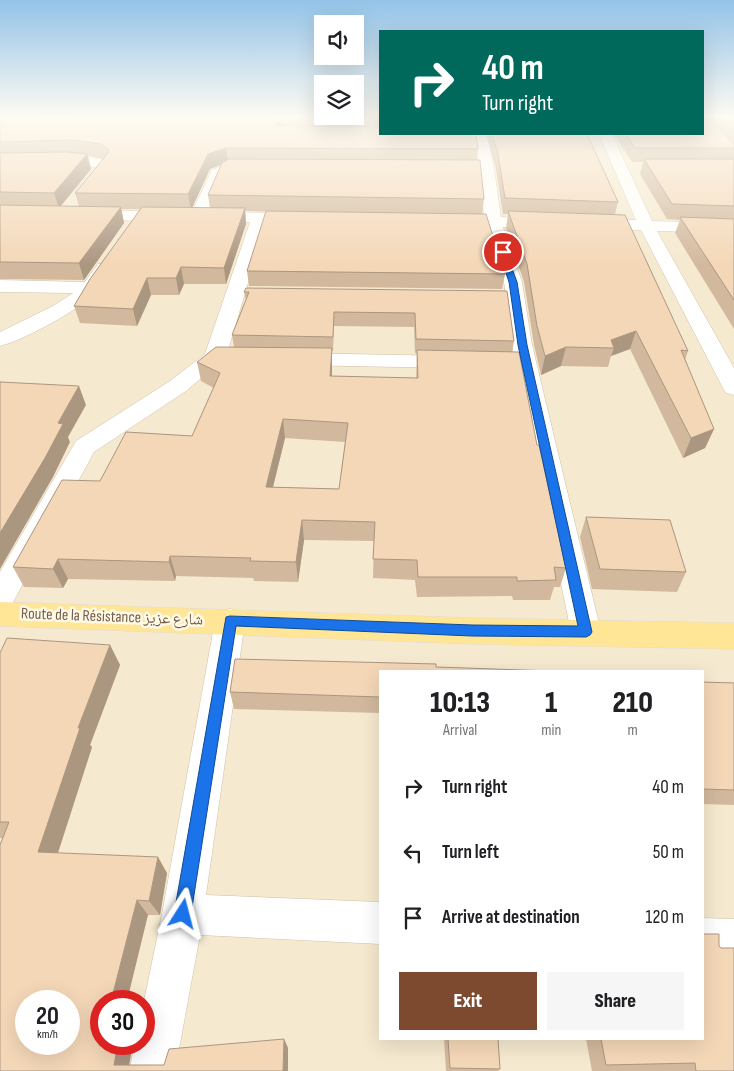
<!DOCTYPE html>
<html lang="en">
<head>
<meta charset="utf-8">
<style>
  body { margin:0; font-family:"Sofia Sans Condensed","Noto Naskh Arabic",sans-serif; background:#f6f6f6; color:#202124; height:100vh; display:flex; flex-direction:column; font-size:19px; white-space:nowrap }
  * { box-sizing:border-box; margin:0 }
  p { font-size:16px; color:#757577 }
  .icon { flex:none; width:28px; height:28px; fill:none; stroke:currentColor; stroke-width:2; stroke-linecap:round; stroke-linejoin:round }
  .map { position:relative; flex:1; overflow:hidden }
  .details { position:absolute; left:379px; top:670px; width:325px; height:370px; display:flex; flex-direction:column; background:#fff; border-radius:0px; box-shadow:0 5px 20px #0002 }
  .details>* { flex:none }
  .banner { position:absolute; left:379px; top:30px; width:325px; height:105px; border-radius:0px; box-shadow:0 5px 20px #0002; background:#00695c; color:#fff; overflow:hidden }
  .tools { position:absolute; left:314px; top:15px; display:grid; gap:10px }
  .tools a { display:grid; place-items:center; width:50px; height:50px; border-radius:0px; background:#fff; box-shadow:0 5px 20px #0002; font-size:25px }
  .speed { position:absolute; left:15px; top:990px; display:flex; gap:10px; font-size:25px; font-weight:700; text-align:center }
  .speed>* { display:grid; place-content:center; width:65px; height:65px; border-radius:50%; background:#fff; box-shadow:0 5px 20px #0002; line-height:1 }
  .speed small { font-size:12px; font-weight:400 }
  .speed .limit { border:8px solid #d22; background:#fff; color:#111 }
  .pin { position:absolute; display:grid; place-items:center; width:42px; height:42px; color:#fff; margin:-21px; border:2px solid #fff; border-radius:50%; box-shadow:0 1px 5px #0007 }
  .me { position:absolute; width:55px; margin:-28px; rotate:9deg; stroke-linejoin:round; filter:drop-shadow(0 0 4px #0008) }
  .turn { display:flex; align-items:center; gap:18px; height:105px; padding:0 20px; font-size:22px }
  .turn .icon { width:65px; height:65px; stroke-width:2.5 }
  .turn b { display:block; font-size:35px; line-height:42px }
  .eta { display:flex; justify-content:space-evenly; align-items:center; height:85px; text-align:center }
  .eta b { font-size:30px; font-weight:800; line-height:35px }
  .action { display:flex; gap:10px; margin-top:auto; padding:10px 20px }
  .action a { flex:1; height:58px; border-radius:0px; background:#7d4a30; color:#fff; font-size:20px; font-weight:800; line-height:58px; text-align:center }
  .action a+a { background:#f6f6f6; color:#202124 }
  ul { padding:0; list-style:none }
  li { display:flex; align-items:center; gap:15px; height:65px; padding:0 20px }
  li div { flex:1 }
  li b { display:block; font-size:19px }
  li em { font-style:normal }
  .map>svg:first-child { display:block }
</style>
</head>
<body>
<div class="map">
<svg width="734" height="1071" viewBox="0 0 734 1071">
  <rect width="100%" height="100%" fill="#fdf6e1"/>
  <path fill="#f5e9cf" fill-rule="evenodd" d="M0,116H380V134H702L703,116H734V1071H0ZM380,671H702V1039H380ZM26,1001H69V1044H26ZM101,1001H144V1044H101Z"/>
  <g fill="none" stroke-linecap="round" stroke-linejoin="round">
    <g stroke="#d1c1aa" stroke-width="1">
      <path id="minor" d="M473,134H487L494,169L501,217L543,218L549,220L551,223L549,226L543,228L503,227L522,282L532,345L601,632L597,641L586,645L575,641L571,632L512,345L504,282L487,227L451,226L445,224L443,221L445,218L484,217L480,169Z
        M599,134H612L652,221L734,223V233L657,231L734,368V395L726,393L723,388L641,230L591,229L585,227L583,224L585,221L591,219L636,220Z
        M54,156C68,156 102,154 111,165L89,193H79L76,190L95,167L70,165L0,166V158Z
        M256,163L261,164L263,167L261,170L231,172L223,176L208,212L301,213L307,215L309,218L307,221L266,222L226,357L186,391L94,452L11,606L0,610V572L76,441L170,381L205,354L250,222L86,220L80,218L78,215L80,212L86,210L192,212L212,170L228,164Z
        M104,263L110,264L113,268C108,276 104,284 98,291C81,309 24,340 0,346V332L53,306L73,293L0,292V280L85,282L98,264Z
        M294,353L453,356L461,357L464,362L461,367L453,368L294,365L287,363L283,359L287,355Z
        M230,609L241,612L245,621L206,895L380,902V944L200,935L175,1071H129L135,1044H144V1001L162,914L215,621L219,612Z
        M702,918L734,919V961L702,960Z"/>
    </g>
    <g stroke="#e1dbd7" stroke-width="1">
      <path id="major" d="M0,602L472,618L734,623V649L472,644L0,626Z"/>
    </g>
    <use href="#minor" fill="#fff" fill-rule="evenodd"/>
    <use href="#major" fill="#ffe596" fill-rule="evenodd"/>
  </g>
  <path fill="#d2b99d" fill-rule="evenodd" d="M0,116H380V134L478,149L477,160L484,199L482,214L505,274L502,289L249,286L247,271L381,213L245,211L246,224L226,284H184L179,295H151L137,326L80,323L74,306L140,209H121L124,223L84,280L0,279ZM88,156L103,159L75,193L79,206H61L91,169ZM222,165L208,195L210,208H192L210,169Z
    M702,116H734V329L675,233L680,220L667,219L640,174L643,162H632L614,134H702ZM705,116L707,117L734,143H733Z
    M486,134H587L618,202L615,214L688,351L685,360L714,429L705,448L683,458L630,349L611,356L608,367L561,366L541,375L534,345L524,282L506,228L508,214H503L496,169Z
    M507,291L514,341L512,352L537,445L566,568L560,587H554L550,600H513L512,596L417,597L415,580L373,578L374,541L304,540L298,582L254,581L253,578L176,576L175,581L68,579L63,588L24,587L13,567L100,481L192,436L214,388L201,381L197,362L234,347L232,335L246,300L244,292ZM334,326L414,327L415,353H417L416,378L332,376V351H333ZM285,438L345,442L339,489L273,487Z
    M586,517L686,572L677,592L592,589L580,537Z
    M110,645L120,665L90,745L92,747L58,853L167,873L160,915H148L101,1001L129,1065H164L284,1039L288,1048V1071H0L3,838H0V653Z
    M235,659L436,664V667L551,671H380V713L234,709L230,692Z
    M702,682L734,683V805L702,804Z
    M719,946L734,1071H592L586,1039H702Z
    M444,1039H498L500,1069L498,1071H446Z"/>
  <path fill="#ab9680" d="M284,116L285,130L276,136L275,122Z
    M226,148L228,162L210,169L191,210L188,194L208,154Z
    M87,154L91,169L59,208L54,193Z
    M121,207L124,223L84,280L79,263Z
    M245,208L246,224L226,284L224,268Z
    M181,267L184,284L179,295L176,278Z
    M147,278L151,295L137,326L133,309Z
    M636,331L630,349L611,356L614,348L611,340Z
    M566,347L561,366L541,375L545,356Z
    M332,348V368L331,395L330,376Z
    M79,386L86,405L68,437L70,442L53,477L0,569V533L58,423Z
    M283,419L285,438L268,507L266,487Z
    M714,429L705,448L683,458L691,438Z
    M302,520L304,540L298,582L296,562Z
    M170,556L176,576L175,581L169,562Z
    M58,559L68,579L63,588L53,569Z
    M110,645L120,665L90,745L92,747L53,868L38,852L78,728Z
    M158,857L167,873L160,915L149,901Z
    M137,900L148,915L127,1001H111Z
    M284,1039L288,1048V1071H283Z
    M118,1044H133L128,1071L114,1065Z"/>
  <path fill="#f4d7b7" stroke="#ab9680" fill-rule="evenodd" d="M72,116H380V117L284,116L275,122L277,126L380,127V134H476L478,149L226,148L208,154L188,194L75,193L109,152L108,149L101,144L73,140L0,142V118L68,119Z
    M702,116H705L733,143H734V148H635L626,134H702Z
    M725,116H734V124Z
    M492,134H587L618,202L505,198L498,154Z
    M66,152L87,154L54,193L0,192V153Z
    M229,159L480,160L484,199L208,195L222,163Z
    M644,159H734V206L672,204Z
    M0,205L121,207L79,263L0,262Z
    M142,207L245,208L224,268L181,267L176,278H147L133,309L74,306L90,279Z
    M266,211L486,214L505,274L247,271Z
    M508,211L625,215L688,351L681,350L714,429L691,438L636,331L611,340L614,348L566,347L545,356L537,326L527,264Z
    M680,217L734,219V300Z
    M246,288L507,291L514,341L416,339L415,313L334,312L333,337L232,335L249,292H244Z
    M216,347L332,348L330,376L418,378L417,350L519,352L537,445H539L566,568L554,567L556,580L517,581V577H418L417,560L373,559L375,522L302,520L296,562L250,561L251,558L170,556L169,562L58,559L53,569L13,567L62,480L100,481L126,432L192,436L220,373L197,362ZM283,419L348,423L339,489L266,487Z
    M0,382L79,386L58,423L63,424L45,458L0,533Z
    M586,517L670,520L686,572L600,569Z
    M7,638L110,645L78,728H80L38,852L158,857L149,901L137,900L111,1001H101V1044H118L114,1065H164L169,1049L284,1039L283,1071H0V845L9,822H0V653ZM26,1001H69V1044H26Z
    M235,659L436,664V667L551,671H380V697L230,692Z
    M702,682L734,683V790L702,789Z
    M702,934H719V946L721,948H734V1071H696L695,1063L606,1065L601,1039H702Z
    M448,1039H498L500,1069L450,1068Z"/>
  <linearGradient id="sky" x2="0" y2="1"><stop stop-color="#93c3e8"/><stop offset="0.44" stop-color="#fefbf2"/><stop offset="1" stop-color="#fefbf2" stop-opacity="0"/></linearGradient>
  <rect width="734" height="266" fill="url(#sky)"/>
  <path fill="#1a73e8" stroke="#114b97" d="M503,249L506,252L517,282L527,345L592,632L590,635L586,637L472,636L236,626L191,914L189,920L183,922L177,920L174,914L226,617L230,616L472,625L578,626L518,345L509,282L499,252Z"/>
  <g text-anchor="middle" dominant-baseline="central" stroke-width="5" stroke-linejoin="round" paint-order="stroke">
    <g font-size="16" fill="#765d47" stroke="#fff9e8">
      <text transform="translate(112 617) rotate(2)">Route de la Résistance شارع عزيز</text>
    </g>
  </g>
</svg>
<div class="tools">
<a><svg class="icon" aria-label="sound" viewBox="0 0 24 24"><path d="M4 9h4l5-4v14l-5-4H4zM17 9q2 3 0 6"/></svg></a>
<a><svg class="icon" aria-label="layers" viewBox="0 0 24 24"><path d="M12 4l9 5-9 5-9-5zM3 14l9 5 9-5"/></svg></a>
</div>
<div class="speed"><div>20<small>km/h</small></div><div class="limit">30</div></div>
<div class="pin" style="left:503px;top:252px;background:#d93025"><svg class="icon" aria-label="arrive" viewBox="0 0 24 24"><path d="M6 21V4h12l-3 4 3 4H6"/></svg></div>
<svg class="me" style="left:183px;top:914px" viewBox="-20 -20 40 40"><path d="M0-17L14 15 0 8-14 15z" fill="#1a73e8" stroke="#fff" stroke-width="4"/></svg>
<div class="banner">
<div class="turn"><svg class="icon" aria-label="right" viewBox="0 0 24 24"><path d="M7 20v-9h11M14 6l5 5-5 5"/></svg><div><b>40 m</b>Turn right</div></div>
</div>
<section class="details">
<div class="eta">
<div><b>10:13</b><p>Arrival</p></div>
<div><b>1</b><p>min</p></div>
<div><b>210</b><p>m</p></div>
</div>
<ul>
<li><svg class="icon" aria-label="right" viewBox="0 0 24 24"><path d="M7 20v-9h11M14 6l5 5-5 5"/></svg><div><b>Turn right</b></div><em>40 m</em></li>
<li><svg class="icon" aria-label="left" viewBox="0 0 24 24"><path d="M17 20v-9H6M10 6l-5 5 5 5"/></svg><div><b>Turn left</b></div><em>50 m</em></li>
<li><svg class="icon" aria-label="arrive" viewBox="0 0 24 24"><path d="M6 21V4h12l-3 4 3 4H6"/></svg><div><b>Arrive at destination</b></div><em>120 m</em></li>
</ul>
<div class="action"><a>Exit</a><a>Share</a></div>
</section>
</div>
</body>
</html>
